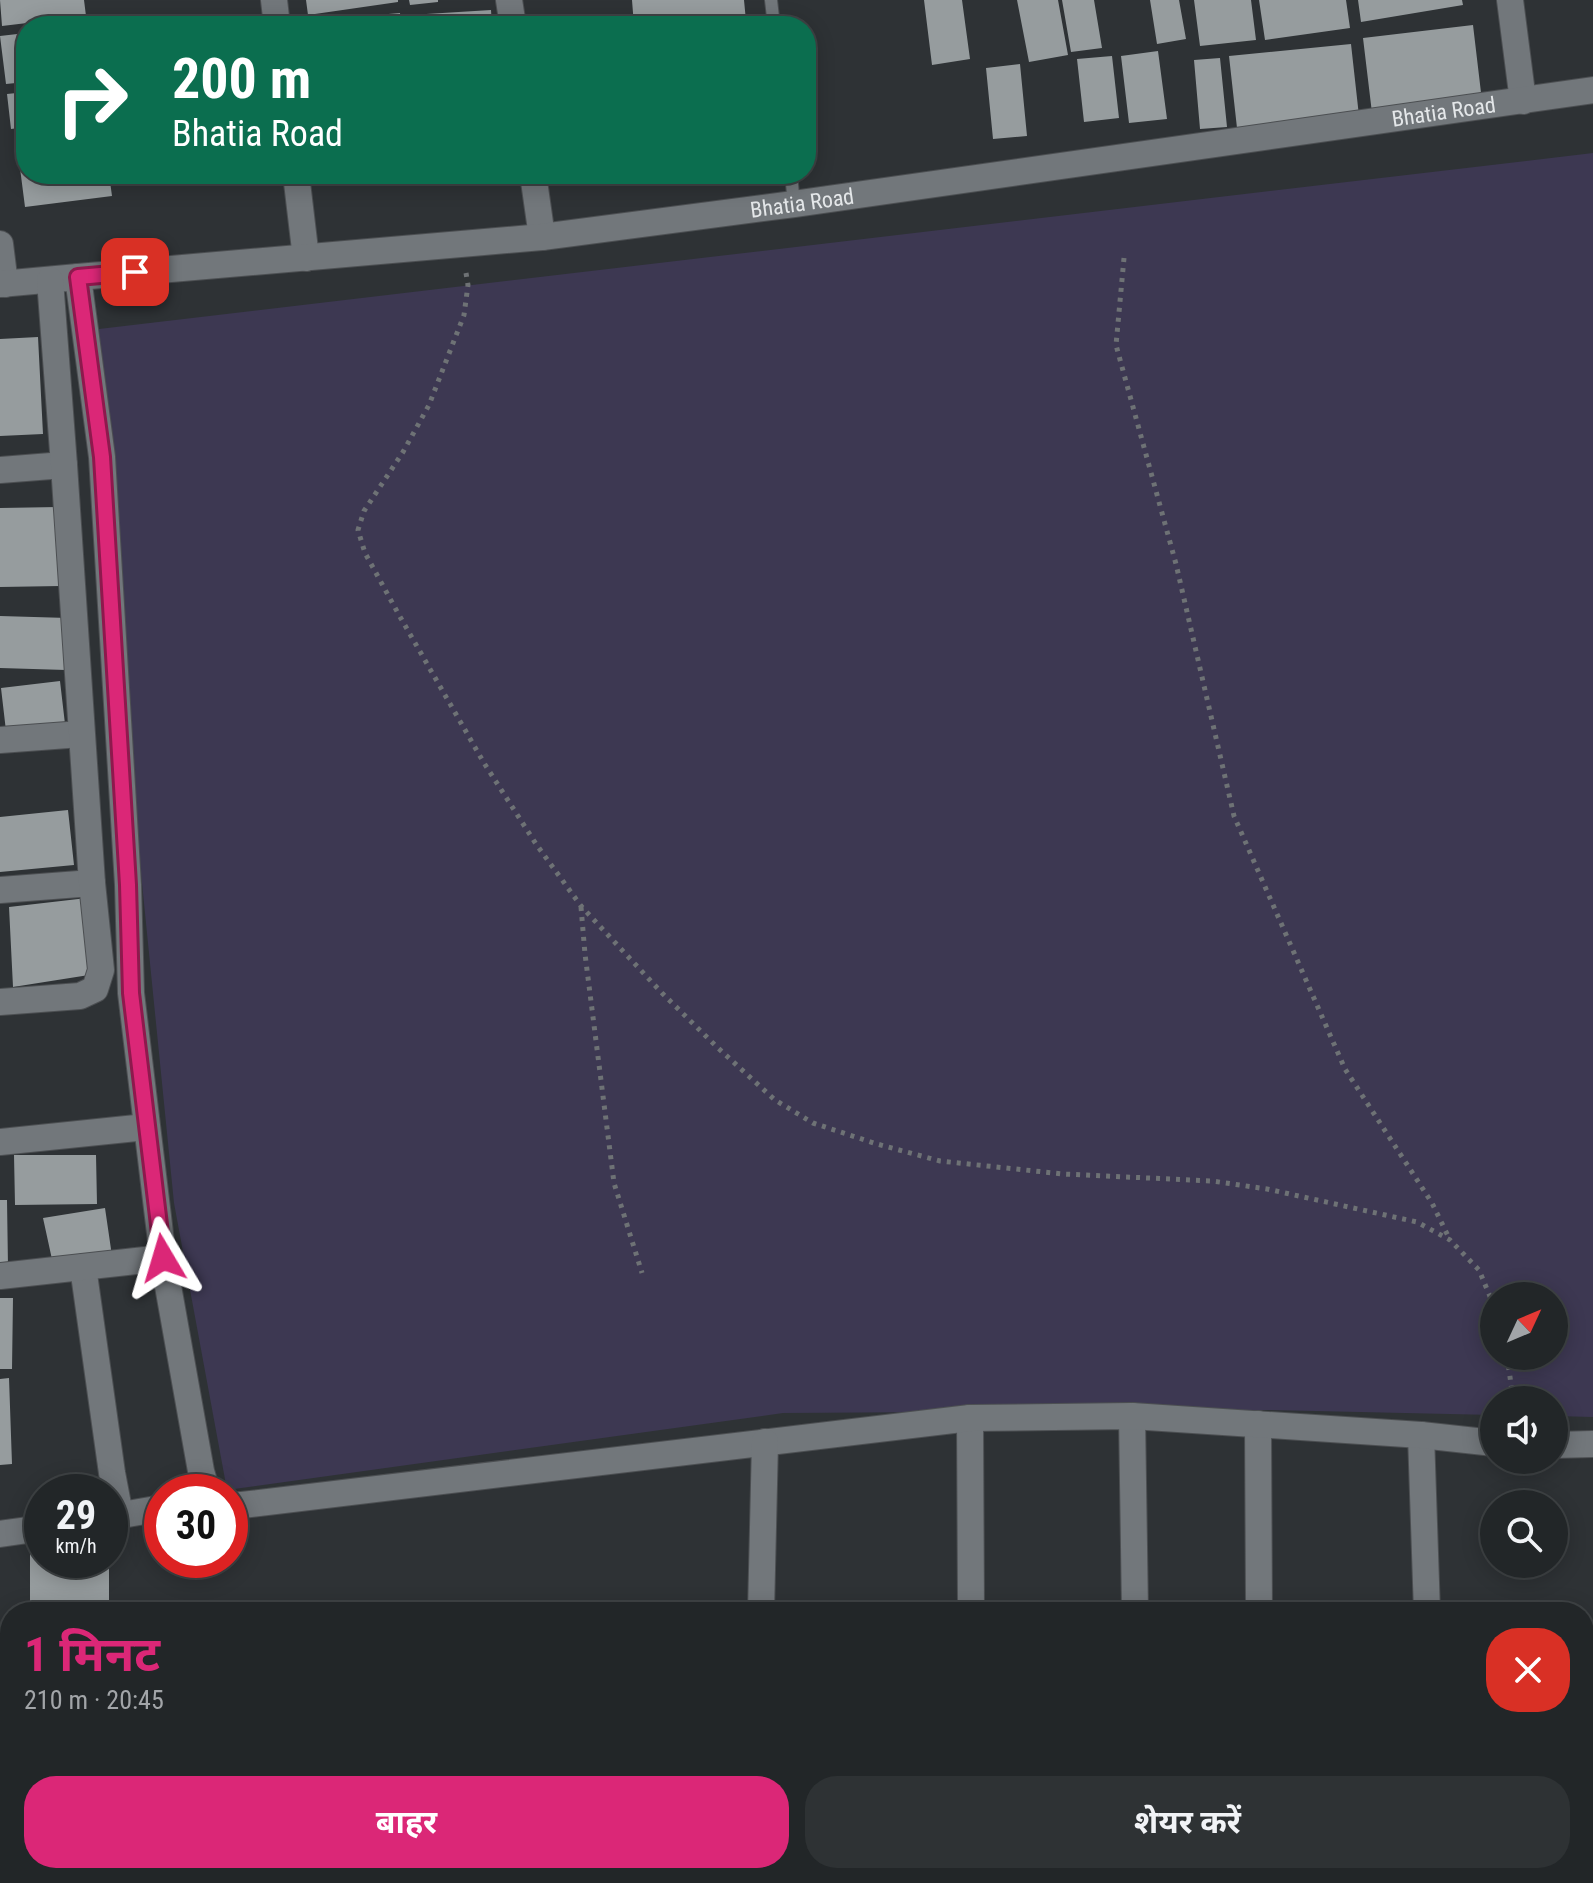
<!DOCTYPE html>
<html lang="hi">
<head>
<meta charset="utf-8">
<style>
  body { margin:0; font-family:"Roboto Condensed","Noto Sans Devanagari",sans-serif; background:#2e3234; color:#f1f3f6; height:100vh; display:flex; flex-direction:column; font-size:30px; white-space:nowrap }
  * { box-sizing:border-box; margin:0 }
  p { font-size:26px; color:#a2a5a8 }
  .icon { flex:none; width:44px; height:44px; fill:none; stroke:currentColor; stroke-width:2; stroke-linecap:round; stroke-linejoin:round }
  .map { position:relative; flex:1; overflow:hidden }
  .side { position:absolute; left:0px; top:1602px; width:1594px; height:282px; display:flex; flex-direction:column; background:#222628; border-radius:32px 32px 0 0; box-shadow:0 4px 20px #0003,0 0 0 2px #3f4345 }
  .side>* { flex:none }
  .top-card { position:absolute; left:16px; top:16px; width:800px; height:168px; border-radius:32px; box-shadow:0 4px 20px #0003,0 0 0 2px #3f4345; background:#0b6e4f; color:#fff; overflow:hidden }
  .needle { width:52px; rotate:46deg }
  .fabs { position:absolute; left:1480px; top:1282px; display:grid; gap:16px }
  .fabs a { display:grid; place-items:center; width:88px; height:88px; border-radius:50%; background:#222628; box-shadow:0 4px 20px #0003,0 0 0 2px #3f4345; font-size:40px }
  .speed { position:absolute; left:24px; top:1474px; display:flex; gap:16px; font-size:40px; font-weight:700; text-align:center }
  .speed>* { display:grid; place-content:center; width:104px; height:104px; border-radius:50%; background:#222628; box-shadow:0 4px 20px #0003,0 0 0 2px #3f4345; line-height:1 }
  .speed small { font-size:20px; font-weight:400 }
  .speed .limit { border:12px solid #d22; background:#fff; color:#111 }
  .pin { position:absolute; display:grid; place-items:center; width:68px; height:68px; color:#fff; margin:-34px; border-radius:16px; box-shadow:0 4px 12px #0006 }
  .me { position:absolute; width:88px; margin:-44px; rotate:353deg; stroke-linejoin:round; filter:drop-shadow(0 0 6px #0008) }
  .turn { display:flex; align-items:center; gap:28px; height:168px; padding:0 24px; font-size:36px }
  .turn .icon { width:104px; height:104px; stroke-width:2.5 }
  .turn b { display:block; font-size:56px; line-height:68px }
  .round { display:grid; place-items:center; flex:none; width:84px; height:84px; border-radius:32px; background:#2e3234 }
  .headline { display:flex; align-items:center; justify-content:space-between; height:136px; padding:0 24px }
  h1 { font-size:48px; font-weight:700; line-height:60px; color:#db2777 }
  .button { display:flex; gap:16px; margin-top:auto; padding:16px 24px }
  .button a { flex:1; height:92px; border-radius:32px; background:#db2777; color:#fff; font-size:32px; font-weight:700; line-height:92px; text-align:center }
  .button a+a { background:#2e3234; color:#f1f3f6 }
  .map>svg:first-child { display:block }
</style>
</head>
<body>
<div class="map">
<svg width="1593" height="1883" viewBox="0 0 1593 1883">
  <rect width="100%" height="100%" fill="#2e3235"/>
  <path fill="#3d3852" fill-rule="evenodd" d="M1593,153V1417L1554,1416V1400H1494V1415L1267,1410L783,1413L227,1490L174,1203L127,733L99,329ZM1494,1296H1554V1356H1494Z"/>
  <path fill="#969c9e" d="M0,0H84L86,16L2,26Z
    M306,0H398V2L308,15Z
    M409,0H438V2L410,5Z
    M632,0H744L746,21L699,26H634Z
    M924,0H962L970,59L932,65Z
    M1017,0H1058L1068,55L1029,62Z
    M1062,0H1094L1102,48L1071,52Z
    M1150,0H1179L1186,39L1157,44Z
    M1194,0H1251L1256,40L1200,46Z
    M1259,0H1346L1350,28L1265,40Z
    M1358,0H1462L1463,5L1361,22Z
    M491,10L492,26H410V15Z
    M400,13L401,26H308V21Z
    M625,20V26H585V24Z
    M1473,25L1482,101L1372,113L1363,38Z
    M26,33V82L6,84L0,36Z
    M1351,44L1359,116L1237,128L1229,56Z
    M1158,51L1167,119L1129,123L1121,56Z
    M1112,56L1119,118L1084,122L1077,59Z
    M1220,58L1227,127L1200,129L1194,60Z
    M1020,64L1027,136L993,139L986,68Z
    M26,92V127L11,129L7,94Z
    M26,135V174H109L112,196L25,207L16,137Z
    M552,174H588V176L552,180Z
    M38,337L43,434L0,436V339Z
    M58,507L61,586L0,587V508Z
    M0,616L68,618L66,670L0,668Z
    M60,681L65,724L6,731L1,688Z
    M68,810L74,865L0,872V817Z
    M87,898L89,975L13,987L9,907Z
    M14,1155H96L97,1204L15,1205Z
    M0,1200H7L8,1267H0Z
    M105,1208L112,1256L53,1264L43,1218Z
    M0,1298H13L12,1369H0Z
    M9,1378L12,1464L0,1465V1379Z
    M30,1550H42V1560H109V1612H30Z"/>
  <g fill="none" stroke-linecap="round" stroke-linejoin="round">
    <g stroke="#4c4f52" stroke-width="14">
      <path id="lane" d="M771,0L774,26
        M791,174L794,204"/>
    </g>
    <g stroke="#4c4f52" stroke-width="28">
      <g id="street">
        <path d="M274,0L277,26"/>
        <path d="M509,0L513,26"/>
        <path d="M1510,0L1523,101"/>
        <path d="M296,174L306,258"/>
        <path d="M533,174L542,237"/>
        <path d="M0,244L5,284"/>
        <path id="s1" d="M78,277L542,237L794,204L1593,90"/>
        <path d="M0,284L78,277L102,457L128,885L131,993L163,1258L201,1471L207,1492"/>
        <path d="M0,470L64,465"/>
        <path d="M0,740L81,734"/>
        <path d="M0,890L92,883"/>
        <path d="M0,1002L80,996L95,989L101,970L92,883L64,465L50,280"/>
        <path d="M0,1142L146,1127"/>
        <path d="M83,1267L112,1473L120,1515"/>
        <path d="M0,1276L163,1258"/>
        <path d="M1132,1416L1135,1612"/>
        <path d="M970,1418L971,1612"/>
        <path d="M1258,1424L1259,1612"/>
        <path d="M1421,1435L1427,1612"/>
        <path d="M1554,1445L1593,1444"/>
        <path d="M230,1505H242L970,1418L1132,1416L1421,1435L1494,1443"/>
        <path d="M110,1517L162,1508"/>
        <path d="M0,1534L42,1528"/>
        <path d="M761,1612L765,1442"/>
        <path d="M0,1639H10"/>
        <path d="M0,1807L10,1801"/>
        <path d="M817,1874V1883"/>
        <path d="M973,1874V1875"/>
        <path d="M535,1883V1874"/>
        <path d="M662,1883V1874"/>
      </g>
    </g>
    <path stroke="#6e7275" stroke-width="5" stroke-dasharray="4 6" stroke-linecap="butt" d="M1124,258L1116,345L1176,564L1234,816L1345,1069L1432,1203L1450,1240
      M466,273L468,285L464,315L429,405L403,452L364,511L358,530L365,553L399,615L484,763L536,844L581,906L662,993L718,1048L775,1100L813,1123L877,1144L940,1161L1063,1174L1212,1181L1267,1189L1417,1222L1450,1240L1479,1270L1494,1306
      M581,907L585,954L614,1183L642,1273
      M1507,1356L1512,1391"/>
    <use href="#lane" stroke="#72777b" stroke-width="12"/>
    <use href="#street" stroke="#72777b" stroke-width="26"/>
    <path stroke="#a6aaac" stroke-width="6" stroke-dasharray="4 8" stroke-linecap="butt" d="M1584,1777L1593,1774
      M1584,1805L1593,1802
      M1215,1883L1251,1874
      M1328,1883L1364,1874"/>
  </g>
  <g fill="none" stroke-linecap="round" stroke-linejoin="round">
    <g stroke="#8e194d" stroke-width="20">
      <path id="route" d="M135,272L78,277L102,457L128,885L131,993L163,1258"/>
    </g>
    <use href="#route" stroke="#db2777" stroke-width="14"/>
  </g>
  <g text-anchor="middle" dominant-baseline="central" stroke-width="8" stroke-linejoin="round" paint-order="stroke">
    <g font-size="22" fill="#e4e7e9" stroke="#24282b">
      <text stroke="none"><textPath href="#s1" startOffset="1376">Bhatia Road</textPath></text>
      <text stroke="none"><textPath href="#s1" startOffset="728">Bhatia Road</textPath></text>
    </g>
  </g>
</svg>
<div class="fabs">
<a><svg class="needle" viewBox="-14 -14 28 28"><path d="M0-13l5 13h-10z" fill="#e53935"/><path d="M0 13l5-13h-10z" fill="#a2a5a8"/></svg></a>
<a><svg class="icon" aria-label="sound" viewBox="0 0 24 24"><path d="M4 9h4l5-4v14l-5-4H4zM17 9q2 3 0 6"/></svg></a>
<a><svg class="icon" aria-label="search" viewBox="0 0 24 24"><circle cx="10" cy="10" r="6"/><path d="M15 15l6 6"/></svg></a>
</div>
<div class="speed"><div>29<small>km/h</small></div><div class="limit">30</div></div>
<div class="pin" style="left:135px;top:272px;background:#d93025"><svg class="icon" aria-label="arrive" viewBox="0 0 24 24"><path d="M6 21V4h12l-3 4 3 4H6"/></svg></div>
<svg class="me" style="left:163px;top:1258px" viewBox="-20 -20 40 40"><path d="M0-17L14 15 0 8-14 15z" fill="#db2777" stroke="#fff" stroke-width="4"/></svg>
<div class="top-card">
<div class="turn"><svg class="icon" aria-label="right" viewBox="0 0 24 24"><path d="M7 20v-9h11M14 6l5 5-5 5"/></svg><div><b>200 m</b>Bhatia Road</div></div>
</div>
<section class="side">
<div class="headline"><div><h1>1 मिनट</h1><p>210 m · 20:45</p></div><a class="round" style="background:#d93025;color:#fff"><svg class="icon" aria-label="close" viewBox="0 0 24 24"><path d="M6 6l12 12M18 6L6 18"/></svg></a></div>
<div class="button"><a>बाहर</a><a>शेयर करें</a></div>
</section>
</div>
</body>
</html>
